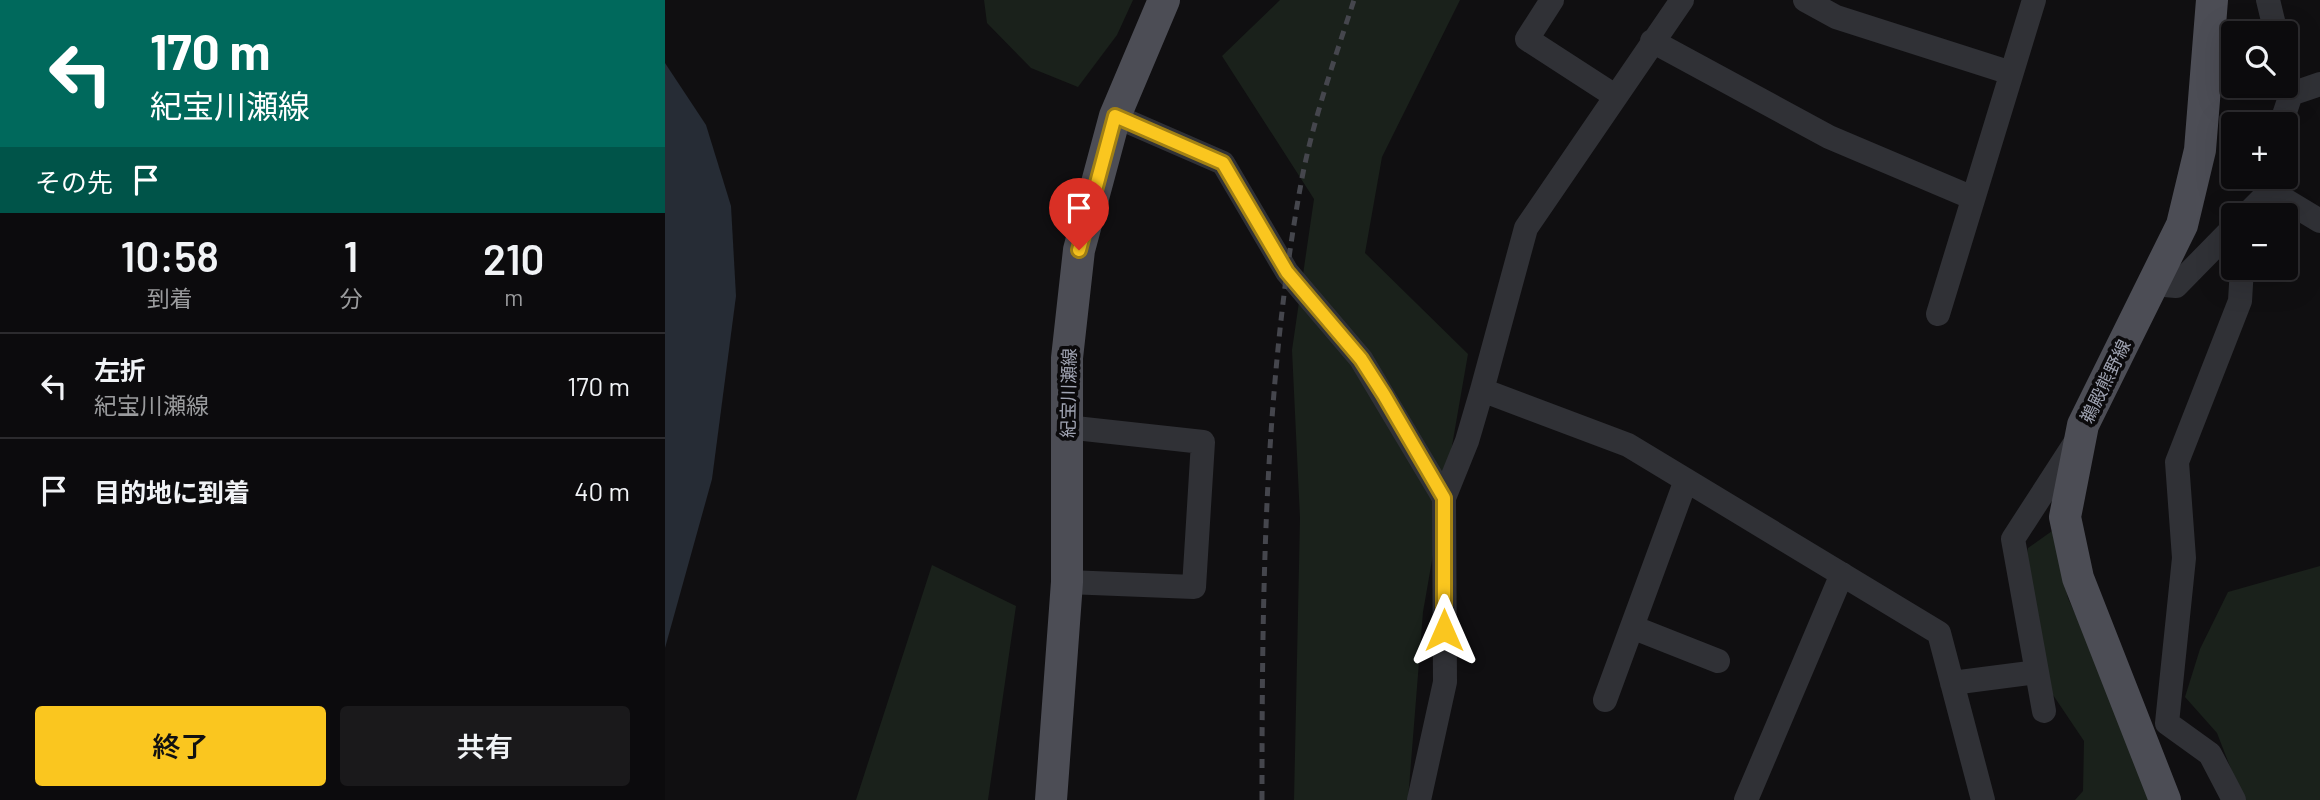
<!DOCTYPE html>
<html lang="ja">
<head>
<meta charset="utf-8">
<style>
  body { margin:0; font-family:Barlow,"Noto Sans JP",sans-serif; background:#1a191b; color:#f1f3f6; height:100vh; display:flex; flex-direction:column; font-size:26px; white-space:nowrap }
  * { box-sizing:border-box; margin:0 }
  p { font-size:23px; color:#9a9b9d }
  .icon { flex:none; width:38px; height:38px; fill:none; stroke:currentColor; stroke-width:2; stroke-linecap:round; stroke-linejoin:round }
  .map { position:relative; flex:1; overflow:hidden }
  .details { display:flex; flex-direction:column; background:#0c0b0d; width:665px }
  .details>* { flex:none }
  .guide { background:#00695c; color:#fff; overflow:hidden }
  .tools { position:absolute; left:1556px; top:21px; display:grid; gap:14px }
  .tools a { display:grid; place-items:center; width:77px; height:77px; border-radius:7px; background:#0c0b0d; box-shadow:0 7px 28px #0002,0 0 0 2px #2c2b2e; font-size:35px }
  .pin { position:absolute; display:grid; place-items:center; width:60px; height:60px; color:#fff; margin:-72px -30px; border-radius:50% 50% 50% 0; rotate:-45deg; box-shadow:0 0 7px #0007 }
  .pin .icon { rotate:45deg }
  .me { position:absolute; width:77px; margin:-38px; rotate:0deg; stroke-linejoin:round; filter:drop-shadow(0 0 5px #0008) }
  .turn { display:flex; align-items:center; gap:24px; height:147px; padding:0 35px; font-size:32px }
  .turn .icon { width:91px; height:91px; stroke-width:2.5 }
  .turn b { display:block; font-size:49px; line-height:60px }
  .then { display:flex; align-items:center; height:66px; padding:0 35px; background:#0003; gap:14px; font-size:26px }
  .eta { display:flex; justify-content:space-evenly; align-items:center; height:119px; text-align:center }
  .eta b { font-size:42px; font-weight:600; line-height:49px }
  .button { display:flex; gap:14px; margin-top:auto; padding:14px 35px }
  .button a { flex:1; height:80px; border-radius:7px; background:#fac61f; color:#111; font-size:28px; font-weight:600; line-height:80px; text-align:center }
  .button a+a { background:#1a191b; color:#f1f3f6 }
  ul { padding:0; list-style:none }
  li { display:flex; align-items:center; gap:21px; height:105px; padding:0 35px; border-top:2px solid #2c2b2e }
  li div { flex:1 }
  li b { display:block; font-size:26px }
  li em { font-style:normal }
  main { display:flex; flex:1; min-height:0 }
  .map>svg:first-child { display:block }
</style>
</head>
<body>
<main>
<section class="details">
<div class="guide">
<div class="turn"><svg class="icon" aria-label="left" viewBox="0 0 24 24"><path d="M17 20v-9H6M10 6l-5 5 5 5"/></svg><div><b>170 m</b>紀宝川瀬線</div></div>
<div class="then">その先<svg class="icon" aria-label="arrive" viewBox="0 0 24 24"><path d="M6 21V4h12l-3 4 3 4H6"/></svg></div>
</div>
<div class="eta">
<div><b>10:58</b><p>到着</p></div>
<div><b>1</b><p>分</p></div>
<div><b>210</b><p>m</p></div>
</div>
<ul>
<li><svg class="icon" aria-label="left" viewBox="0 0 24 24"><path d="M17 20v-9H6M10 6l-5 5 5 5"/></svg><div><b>左折</b><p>紀宝川瀬線</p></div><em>170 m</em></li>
<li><svg class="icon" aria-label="arrive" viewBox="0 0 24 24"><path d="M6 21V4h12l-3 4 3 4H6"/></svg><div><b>目的地に到着</b></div><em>40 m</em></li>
</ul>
<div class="button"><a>終了</a><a>共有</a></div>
</section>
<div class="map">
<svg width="1655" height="800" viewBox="0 0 1655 800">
  <rect width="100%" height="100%" fill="#100f11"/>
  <path fill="#1a211b" d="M319,0H468L452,35L413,87L366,68L322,23Z
    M615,0H795L717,157L700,253L803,354L758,612L743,800H629L635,518L627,350L649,199L557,56Z
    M1387,531L1403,598L1451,705L1487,800H1410L1418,791L1419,741L1382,686L1358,575L1363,548Z
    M267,565L351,606L323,800H191Z
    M1655,566V800H1578L1552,733L1520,697L1535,649L1563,592Z"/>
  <path fill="#262c35" d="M0,63L41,125L66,206L71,296L47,479L0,648Z"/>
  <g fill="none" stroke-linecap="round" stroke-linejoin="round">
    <path stroke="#303136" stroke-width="24" d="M887,0L862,39L950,96
      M1017,0L861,228L817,390L963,445L1274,633L1318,800
      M1140,0L1171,17L1346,73
      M1603,0L1611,33
      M987,41L1164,137L1308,198
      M1626,94L1655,84
      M450,116L558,163L622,272L696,359L779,498
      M1616,124L1626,94L1620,73
      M1601,177L1605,191L1655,221
      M1581,215L1605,191
      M1488,284L1511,286L1568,228
      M1273,314L1369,0
      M401,427L538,442L529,587L402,582
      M967,627L1053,661
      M1287,683L1372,672
      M940,700L1021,480
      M1379,711L1348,539L1412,440
      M754,800L780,682L779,498L802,441L817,390
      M1081,800L1177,574
      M1569,800L1545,754L1502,723L1519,558L1512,462L1575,301L1577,268"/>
    <path stroke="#4c4d55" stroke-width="32" d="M386,800L402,582V358L414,250L450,116L499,0
      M1500,800L1413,578L1400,517L1418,425L1517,225L1535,150L1547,0"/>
    <path stroke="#45464d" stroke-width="5" stroke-dasharray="9 7" stroke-linecap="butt" d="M597,800C597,593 599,382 637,178C649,117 670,58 689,0"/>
  </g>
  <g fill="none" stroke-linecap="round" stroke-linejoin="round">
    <g stroke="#a28114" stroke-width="18">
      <path id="route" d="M414,250L450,116L558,163L622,272L696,359L719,395L779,498V630"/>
    </g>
    <use href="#route" stroke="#fac61f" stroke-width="12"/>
  </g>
  <g text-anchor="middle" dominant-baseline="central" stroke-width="7" stroke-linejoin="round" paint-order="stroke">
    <g font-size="18" fill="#a0a4b3" stroke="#0b0a0c">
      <text transform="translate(1440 381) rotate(-64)">鵜殿熊野線</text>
      <text transform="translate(403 393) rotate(-89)">紀宝川瀬線</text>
    </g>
  </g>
</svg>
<div class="tools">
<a><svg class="icon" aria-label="search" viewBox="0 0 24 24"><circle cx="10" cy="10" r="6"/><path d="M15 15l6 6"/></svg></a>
<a>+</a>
<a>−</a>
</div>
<div class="pin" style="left:414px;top:250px;background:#d93025"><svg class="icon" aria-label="arrive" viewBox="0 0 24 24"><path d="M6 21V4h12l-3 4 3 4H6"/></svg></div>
<svg class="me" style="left:779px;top:630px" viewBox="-20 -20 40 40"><path d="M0-17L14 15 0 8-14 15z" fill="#fac61f" stroke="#fff" stroke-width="4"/></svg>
</div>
</main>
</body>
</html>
